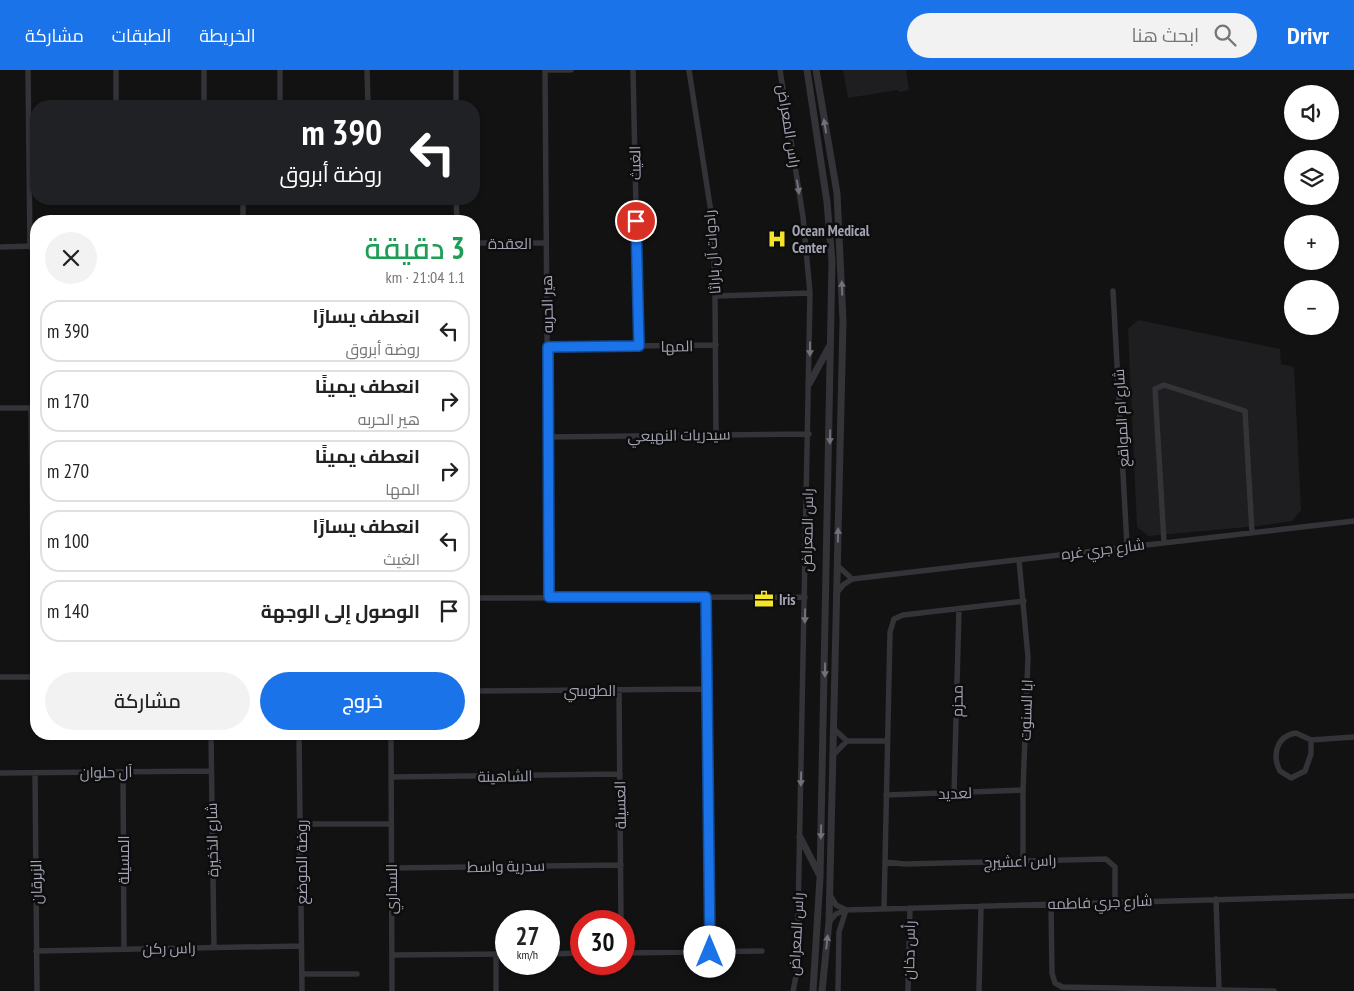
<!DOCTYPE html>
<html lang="ar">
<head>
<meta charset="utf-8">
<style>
  body { margin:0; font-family:"PT Sans Narrow",Cairo,sans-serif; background:#f2f2f2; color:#222; direction:rtl; height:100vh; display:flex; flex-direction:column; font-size:19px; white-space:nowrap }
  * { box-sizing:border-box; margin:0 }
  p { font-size:16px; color:#767676 }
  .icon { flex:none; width:28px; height:28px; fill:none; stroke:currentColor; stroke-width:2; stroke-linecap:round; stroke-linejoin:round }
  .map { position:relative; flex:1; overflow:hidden; direction:ltr }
  .side { position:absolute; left:30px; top:145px; width:450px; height:525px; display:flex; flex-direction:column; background:#fff; border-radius:20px; box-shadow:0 1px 4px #0004; direction:rtl }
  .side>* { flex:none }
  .banner { position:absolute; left:30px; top:30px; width:450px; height:105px; border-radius:20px; box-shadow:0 1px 4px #0004; direction:rtl; background:#202124; color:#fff; overflow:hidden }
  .fabs { position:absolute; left:1284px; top:15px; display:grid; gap:10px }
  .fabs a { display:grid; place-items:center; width:55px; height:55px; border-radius:50%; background:#fff; box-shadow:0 1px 4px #0004; font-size:25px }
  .speed { position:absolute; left:495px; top:840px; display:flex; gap:10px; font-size:25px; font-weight:700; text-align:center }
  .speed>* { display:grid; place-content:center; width:65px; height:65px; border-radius:50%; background:#fff; box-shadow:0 1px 4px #0004; line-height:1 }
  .speed small { font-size:12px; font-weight:400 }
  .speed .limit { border:8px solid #d22; background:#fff; color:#111 }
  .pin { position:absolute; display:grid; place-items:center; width:42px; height:42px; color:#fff; margin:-21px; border:2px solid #fff; border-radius:50%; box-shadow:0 1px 5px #0007 }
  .me { position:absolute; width:55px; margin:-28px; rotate:0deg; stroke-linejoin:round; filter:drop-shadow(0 0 4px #0008) }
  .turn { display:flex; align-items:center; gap:18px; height:105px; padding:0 15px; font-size:22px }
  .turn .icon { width:65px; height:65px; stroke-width:2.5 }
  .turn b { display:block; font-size:35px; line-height:42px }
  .round { display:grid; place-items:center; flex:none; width:52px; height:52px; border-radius:26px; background:#f2f2f2 }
  .head { display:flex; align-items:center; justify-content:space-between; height:85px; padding:0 15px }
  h1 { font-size:30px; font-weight:600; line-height:38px; color:#1e9e55 }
  .button { display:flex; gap:10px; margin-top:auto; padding:10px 15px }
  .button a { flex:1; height:58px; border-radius:30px; background:#1a73e8; color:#fff; font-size:20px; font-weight:600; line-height:58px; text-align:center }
  .button a+a { background:#f2f2f2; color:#222 }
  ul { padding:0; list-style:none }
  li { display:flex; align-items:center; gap:15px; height:62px; margin:0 10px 8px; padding:0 5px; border:2px solid #e0e0e0; border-radius:20px }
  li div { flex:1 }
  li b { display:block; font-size:19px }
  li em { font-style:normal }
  header { display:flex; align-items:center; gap:30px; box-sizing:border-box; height:70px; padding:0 25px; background:#1a73e8; color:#fff }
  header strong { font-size:24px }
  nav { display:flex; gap:28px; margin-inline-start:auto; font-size:18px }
  .search { width:350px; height:45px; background:#f2f2f2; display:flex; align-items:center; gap:12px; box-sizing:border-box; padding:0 18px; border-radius:28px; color:#767676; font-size:19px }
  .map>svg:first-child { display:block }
</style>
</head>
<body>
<header>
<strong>Drivr</strong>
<div class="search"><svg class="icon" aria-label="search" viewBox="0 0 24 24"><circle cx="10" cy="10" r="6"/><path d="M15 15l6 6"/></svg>ابحث هنا</div>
<nav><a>الخريطة</a><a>الطبقات</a><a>مشاركة</a></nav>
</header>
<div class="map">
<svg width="1354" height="921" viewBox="0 0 1354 921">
  <rect width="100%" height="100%" fill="#121213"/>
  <path fill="#1e1e20" d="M843,0H906L909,20L899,22L898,20L848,28Z
    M1138,250L1280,279L1281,294L1294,297L1301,440L1292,451L1258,456L1149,466L1137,457L1128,259Z"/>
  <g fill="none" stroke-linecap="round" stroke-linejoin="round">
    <path stroke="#333338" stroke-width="5.5" d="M28,0L30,177
      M116,0V36
      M204,0V36
      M280,0V36
      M367,0L368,36
      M545,0L549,527
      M545,0H571
      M633,0L639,276
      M689,0L713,155L715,226L716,365
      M780,0L803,147L810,223L797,901L793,921
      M456,36V0
      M243,129V151
      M456,129L457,151
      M474,173H546
      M0,177L36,176
      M1113,221L1127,476
      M715,226L810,223
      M548,277L716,275
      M0,338H36
      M31,338L34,607
      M549,367L809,364
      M1164,472L1155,319L1164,315L1245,341L1252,462
      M1019,490L1028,587L1023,720V790
      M837,495L852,509
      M836,524L843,515L852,509L1354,451
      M706,527L710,882
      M474,528L805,527
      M0,607H36
      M619,620L621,851
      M474,621L707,619
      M833,658L847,671H887
      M1296,663L1311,670V684L1305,701L1291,708L1280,701C1272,686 1276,666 1296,663Z
      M211,664L214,877
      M299,664L302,921
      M391,664L392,921
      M1311,670L1354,667
      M833,685L847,671
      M123,702L124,879
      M0,703L211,701
      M35,703L37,921
      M391,707L620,704
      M954,724L959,539
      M886,725L1023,720
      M300,754H391
      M885,792L905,794L1106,789L1115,797V832
      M391,798L621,795
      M830,825L836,835L846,840
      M1216,829L1219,919
      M1051,834L1052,903L1055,913L1062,917L1274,921
      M884,839L890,562L894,549L903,545L1024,531
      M829,852L836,844L846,840L1354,826
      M36,881L301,876
      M624,883L762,881
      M549,884L581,883
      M392,885L506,884
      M302,904H357
      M496,921V884
      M838,921L839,862L846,840
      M908,921L910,838
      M979,921L981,836"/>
    <path stroke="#333338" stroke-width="7" d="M807,0L827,132L832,191L820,808L813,921
      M816,0L837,123L843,251L829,852L822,921
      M809,314L829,277
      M800,767L819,804"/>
  </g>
  <defs><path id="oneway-solid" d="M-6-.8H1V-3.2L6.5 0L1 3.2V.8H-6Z" transform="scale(1.25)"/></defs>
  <g fill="#71717c">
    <use href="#oneway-solid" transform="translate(825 56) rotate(-99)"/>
    <use href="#oneway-solid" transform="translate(798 117) rotate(81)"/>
    <use href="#oneway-solid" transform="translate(842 218) rotate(-92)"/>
    <use href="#oneway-solid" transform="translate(810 279) rotate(90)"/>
    <use href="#oneway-solid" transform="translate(830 367) rotate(91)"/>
    <use href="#oneway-solid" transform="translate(838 465) rotate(-89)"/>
    <use href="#oneway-solid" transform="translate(805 546) rotate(91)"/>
    <use href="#oneway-solid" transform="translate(825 600) rotate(91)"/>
    <use href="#oneway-solid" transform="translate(801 709) rotate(91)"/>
    <use href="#oneway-solid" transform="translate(821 762) rotate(91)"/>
    <use href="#oneway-solid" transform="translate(827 872) rotate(-84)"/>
  </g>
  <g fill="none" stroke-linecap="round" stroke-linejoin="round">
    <g stroke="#114b97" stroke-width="12">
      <path id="route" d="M636,151L639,276L548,277L549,527H706L710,882"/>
    </g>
    <use href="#route" stroke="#1a73e8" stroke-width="9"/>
  </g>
  <defs>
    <g id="hospital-bare" transform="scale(1.5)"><path d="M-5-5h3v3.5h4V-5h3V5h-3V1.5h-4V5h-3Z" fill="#f6e428" stroke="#0d0d0e" stroke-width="2.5" paint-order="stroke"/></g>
    <g id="office-bare" transform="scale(1.5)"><path d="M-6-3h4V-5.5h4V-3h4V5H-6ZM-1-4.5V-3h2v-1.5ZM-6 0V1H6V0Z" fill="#f6e428" stroke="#0d0d0e" stroke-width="2.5" paint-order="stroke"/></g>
  </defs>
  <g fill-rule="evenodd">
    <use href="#hospital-bare" x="777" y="169"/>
    <use href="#office-bare" x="764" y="529"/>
  </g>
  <g text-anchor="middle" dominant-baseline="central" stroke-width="5" stroke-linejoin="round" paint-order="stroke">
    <g font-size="15" fill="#a3a4b4" stroke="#0d0d0e">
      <text transform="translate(789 56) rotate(81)">راس المعراض</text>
      <text transform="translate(635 93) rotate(-91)">الغيث</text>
      <text x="510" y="173">العقدة</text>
      <text transform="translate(712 182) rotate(-94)">رادوات آل باراثا</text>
      <text transform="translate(547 234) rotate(-91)">هير الحربه</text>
      <text transform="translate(677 276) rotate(-1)">المها</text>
      <text transform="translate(1121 348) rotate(-93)">شارع ام المواقع</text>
      <text transform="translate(679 365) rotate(-1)">سيدريات النهيعي</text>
      <text transform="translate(807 460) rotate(-89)">راس المعراض</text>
      <text transform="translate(1103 479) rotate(-7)">شارع جري غره</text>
      <text x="590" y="620">الطوسي</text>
      <text transform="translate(957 631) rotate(-89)">محزم</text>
      <text transform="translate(1026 640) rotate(-88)">ابا السنوت</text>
      <text transform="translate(106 702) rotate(-1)">آل حلوان</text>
      <text transform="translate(505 706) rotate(-1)">الشاهينة</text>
      <text transform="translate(955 723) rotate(-2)">لعديد</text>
      <text transform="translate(620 735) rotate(-91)">العسيلة</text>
      <text transform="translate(212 770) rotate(-91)">شارع الذخيرة</text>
      <text transform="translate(123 790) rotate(-90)">المسيلة</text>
      <text transform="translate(1020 791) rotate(-2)">راس اعشيرج</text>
      <text transform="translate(301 792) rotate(-90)">روضة الموضع</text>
      <text transform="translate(506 796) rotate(-1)">سدرية واسط</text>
      <text transform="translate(36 812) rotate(-91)">الزبرقان</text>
      <text transform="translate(391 819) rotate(-90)">السداري</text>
      <text transform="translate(1100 832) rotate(-2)">شارع جري فاطمه</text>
      <text transform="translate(796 864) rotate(-87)">راس المعراض</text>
      <text transform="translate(169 878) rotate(-1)">راس ركن</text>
      <text transform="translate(909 880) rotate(-89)">رأس دخان</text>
    </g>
    <g font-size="15" font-weight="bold" fill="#a3a4b4" stroke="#0d0d0e" text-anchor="start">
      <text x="792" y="160">Ocean Medical<tspan x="792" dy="17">Center</tspan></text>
      <text x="779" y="529">Iris</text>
    </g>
  </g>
</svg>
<div class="fabs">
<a><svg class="icon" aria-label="sound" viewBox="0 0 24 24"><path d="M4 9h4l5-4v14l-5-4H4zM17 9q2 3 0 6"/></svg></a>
<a><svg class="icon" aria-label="layers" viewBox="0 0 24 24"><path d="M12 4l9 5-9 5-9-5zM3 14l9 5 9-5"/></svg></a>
<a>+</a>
<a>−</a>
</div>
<div class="speed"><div>27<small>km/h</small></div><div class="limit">30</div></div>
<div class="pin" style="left:636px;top:151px;background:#d93025"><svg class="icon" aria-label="arrive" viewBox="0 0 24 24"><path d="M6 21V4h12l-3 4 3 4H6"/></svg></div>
<svg class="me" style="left:710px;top:882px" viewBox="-20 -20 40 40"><circle r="19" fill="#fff"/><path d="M0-13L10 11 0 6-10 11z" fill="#1a73e8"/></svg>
<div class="banner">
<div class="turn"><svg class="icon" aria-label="left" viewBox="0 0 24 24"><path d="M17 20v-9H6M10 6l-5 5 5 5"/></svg><div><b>390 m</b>روضة أبروق</div></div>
</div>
<section class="side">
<div class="head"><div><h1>3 دقيقة</h1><p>1.1 km · 21:04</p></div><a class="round"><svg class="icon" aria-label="close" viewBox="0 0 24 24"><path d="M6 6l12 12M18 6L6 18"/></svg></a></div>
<ul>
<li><svg class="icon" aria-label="left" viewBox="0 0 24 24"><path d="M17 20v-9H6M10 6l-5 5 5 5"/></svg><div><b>انعطف يسارًا</b><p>روضة أبروق</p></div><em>390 m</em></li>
<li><svg class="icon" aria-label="right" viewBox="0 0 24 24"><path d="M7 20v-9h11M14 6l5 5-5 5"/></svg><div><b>انعطف يمينًا</b><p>هير الحربه</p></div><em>170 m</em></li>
<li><svg class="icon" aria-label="right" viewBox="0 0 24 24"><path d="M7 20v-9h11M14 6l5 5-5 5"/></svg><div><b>انعطف يمينًا</b><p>المها</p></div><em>270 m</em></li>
<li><svg class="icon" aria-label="left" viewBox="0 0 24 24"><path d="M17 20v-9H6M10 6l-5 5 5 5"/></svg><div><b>انعطف يسارًا</b><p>الغيث</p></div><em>100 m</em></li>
<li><svg class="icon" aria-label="arrive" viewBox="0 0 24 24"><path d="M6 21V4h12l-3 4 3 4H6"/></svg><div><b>الوصول إلى الوجهة</b></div><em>140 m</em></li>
</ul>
<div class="button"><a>خروج</a><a>مشاركة</a></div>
</section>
</div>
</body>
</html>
